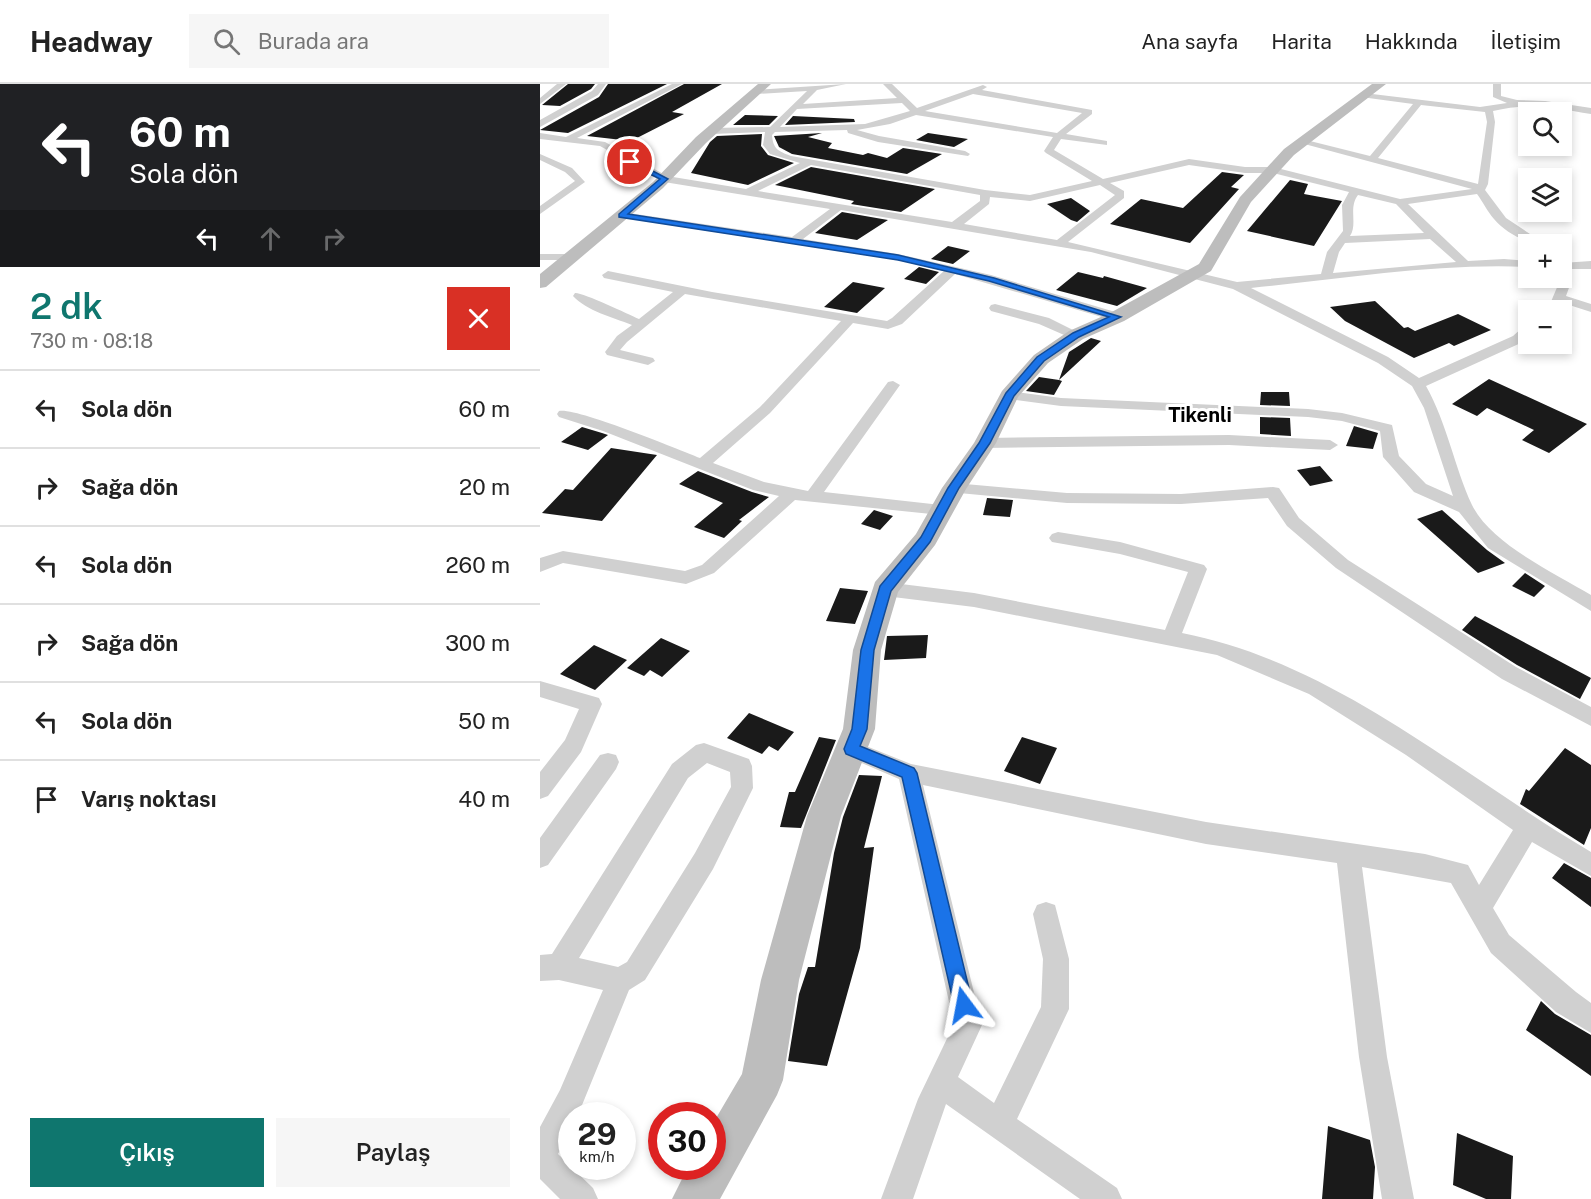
<!DOCTYPE html>
<html lang="tr">
<head>
<meta charset="utf-8">
<style>
  body { margin:0; font-family:"Public Sans",sans-serif; background:#f6f6f6; color:#222; height:100vh; display:flex; flex-direction:column; font-size:22px; white-space:nowrap }
  * { box-sizing:border-box; margin:0 }
  p { font-size:20px; color:#767676 }
  .icon { flex:none; width:33px; height:33px; fill:none; stroke:currentColor; stroke-width:2; stroke-linecap:round; stroke-linejoin:round }
  .map { position:relative; flex:1; overflow:hidden }
  .details { display:flex; flex-direction:column; background:#fff; width:540px }
  .details>* { flex:none }
  .hud { background:#202124; color:#fff; overflow:hidden }
  .fabs { position:absolute; left:978px; top:18px; display:grid; gap:12px }
  .fabs a { display:grid; place-items:center; width:54px; height:54px; border-radius:0px; background:#fff; box-shadow:0 3px 9px #0003; font-size:30px }
  .speed { position:absolute; left:18px; top:1018px; display:flex; gap:12px; font-size:30px; font-weight:700; text-align:center }
  .speed>* { display:grid; place-content:center; width:78px; height:78px; border-radius:50%; background:#fff; box-shadow:0 3px 9px #0003; line-height:1 }
  .speed small { font-size:15px; font-weight:400 }
  .speed .limit { border:9px solid #d22; background:#fff; color:#111 }
  .pin { position:absolute; display:grid; place-items:center; width:51px; height:51px; color:#fff; margin:-26px; border:3px solid #fff; border-radius:50%; box-shadow:0 2px 6px #0007 }
  .me { position:absolute; width:66px; margin:-33px; rotate:347deg; stroke-linejoin:round; filter:drop-shadow(0 0 4px #0008) }
  .turn { display:flex; align-items:center; gap:21px; height:126px; padding:0 30px; font-size:27px }
  .turn .icon { width:78px; height:78px; stroke-width:2.5 }
  .turn b { display:block; font-size:42px; line-height:51px }
  .lanes { display:flex; align-items:center; height:57px; padding:0 30px; background:#0003; justify-content:center; gap:30px; direction:ltr }
  .lanes .off { opacity:.35 }
  .round { display:grid; place-items:center; flex:none; width:63px; height:63px; border-radius:0px; background:#f6f6f6 }
  .summary { display:flex; align-items:center; justify-content:space-between; height:102px; padding:0 30px }
  h1 { font-size:36px; font-weight:600; line-height:45px; color:#0f766e }
  .primary-button { display:flex; gap:12px; margin-top:auto; padding:12px 30px }
  .primary-button a { flex:1; height:69px; border-radius:0px; background:#0f766e; color:#fff; font-size:24px; font-weight:600; line-height:69px; text-align:center }
  .primary-button a+a { background:#f6f6f6; color:#222 }
  ul { padding:0; list-style:none }
  li { display:flex; align-items:center; gap:18px; height:78px; padding:0 30px; border-top:2px solid #e0e0e0 }
  li div { flex:1 }
  li b { display:block; font-size:22px }
  li em { font-style:normal }
  header { display:flex; align-items:center; gap:36px; box-sizing:border-box; height:84px; padding:0 30px; background:#fff; border-bottom:2px solid #e0e0e0 }
  header strong { font-size:28px }
  nav { display:flex; gap:33px; margin-inline-start:auto; font-size:21px }
  .search { width:420px; height:54px; background:#f6f6f6; display:flex; align-items:center; gap:15px; box-sizing:border-box; padding:0 21px; border-radius:0px; color:#767676; font-size:22px }
  main { display:flex; flex:1; min-height:0 }
  .map>svg:first-child { display:block }
</style>
</head>
<body>
<header>
<strong>Headway</strong>
<div class="search"><svg class="icon" aria-label="search" viewBox="0 0 24 24"><circle cx="10" cy="10" r="6"/><path d="M15 15l6 6"/></svg>Burada ara</div>
<nav><a>Ana sayfa</a><a>Harita</a><a>Hakkında</a><a>İletişim</a></nav>
</header>
<main>
<section class="details">
<div class="hud">
<div class="turn"><svg class="icon" aria-label="left" viewBox="0 0 24 24"><path d="M17 20v-9H6M10 6l-5 5 5 5"/></svg><div><b>60 m</b>Sola dön</div></div>
<div class="lanes"><svg class="icon" aria-label="left" viewBox="0 0 24 24"><path d="M17 20v-9H6M10 6l-5 5 5 5"/></svg><svg class="icon off" aria-label="ahead" viewBox="0 0 24 24"><path d="M12 20V5M6 11l6-6 6 6"/></svg><svg class="icon off" aria-label="right" viewBox="0 0 24 24"><path d="M7 20v-9h11M14 6l5 5-5 5"/></svg></div>
</div>
<div class="summary"><div><h1>2 dk</h1><p>730 m · 08:18</p></div><a class="round" style="background:#d93025;color:#fff"><svg class="icon" aria-label="close" viewBox="0 0 24 24"><path d="M6 6l12 12M18 6L6 18"/></svg></a></div>
<ul>
<li><svg class="icon" aria-label="left" viewBox="0 0 24 24"><path d="M17 20v-9H6M10 6l-5 5 5 5"/></svg><div><b>Sola dön</b></div><em>60 m</em></li>
<li><svg class="icon" aria-label="right" viewBox="0 0 24 24"><path d="M7 20v-9h11M14 6l5 5-5 5"/></svg><div><b>Sağa dön</b></div><em>20 m</em></li>
<li><svg class="icon" aria-label="left" viewBox="0 0 24 24"><path d="M17 20v-9H6M10 6l-5 5 5 5"/></svg><div><b>Sola dön</b></div><em>260 m</em></li>
<li><svg class="icon" aria-label="right" viewBox="0 0 24 24"><path d="M7 20v-9h11M14 6l5 5-5 5"/></svg><div><b>Sağa dön</b></div><em>300 m</em></li>
<li><svg class="icon" aria-label="left" viewBox="0 0 24 24"><path d="M17 20v-9H6M10 6l-5 5 5 5"/></svg><div><b>Sola dön</b></div><em>50 m</em></li>
<li><svg class="icon" aria-label="arrive" viewBox="0 0 24 24"><path d="M6 21V4h12l-3 4 3 4H6"/></svg><div><b>Varış noktası</b></div><em>40 m</em></li>
</ul>
<div class="primary-button"><a>Çıkış</a><a>Paylaş</a></div>
</section>
<div class="map">
<svg width="1051" height="1115" viewBox="0 0 1051 1115">
  <rect width="100%" height="100%" fill="#fff"/>
  <path fill="#1a1a1a" d="M28,0H55L51,5L20,22L2,21Z
    M68,0H127L28,49L0,46L59,13Z
    M144,0H182L132,28L144,30L91,57L47,52Z
    M205,31L238,32L229,41H193Z
    M253,32L314,35L315,38L245,41Z
    M282,49L268,53L292,59L288,64L323,71L328,69L347,74L363,64L402,70L367,90L252,70L239,63L234,52Z
    M388,49L428,55L414,63L376,56Z
    M222,50L221,62L228,71L254,79L208,101L151,89L170,58L177,52Z
    M271,83L395,105L361,128L311,120L314,117L235,101Z
    M682,88L704,91L691,103L699,105L650,159L570,140L601,115L643,124Z
    M750,96L768,100L764,110L802,117L774,162L707,147Z
    M531,114L550,127L537,138L531,136L507,120Z
    M302,128L348,136L317,156L275,149Z
    M408,162L430,167L413,180L391,175Z
    M379,183L399,188L386,200L364,195Z
    M538,188L563,194L564,192L607,204L577,222L516,206Z
    M313,198L345,204L317,229L284,223Z
    M835,217L864,244L868,243L875,247L918,230L951,246L914,262L909,259L874,274L805,237L790,223Z
    M551,254L561,257L519,296L522,297L514,311L486,307L499,293L519,296L529,268Z
    M949,295L1047,340L1009,369L982,356L994,346L947,324L937,332L912,320Z
    M721,308H749L750,322L720,321Z
    M720,333L750,334L751,352L720,350Z
    M814,342L838,349L833,365L806,362Z
    M42,343L62,349L68,351L48,366L21,358Z
    M71,364L117,371L62,437L2,429L25,405L33,406Z
    M780,382L793,397L770,402L757,386Z
    M158,387L212,408L229,413L199,436L202,437L184,454L154,443L183,419L139,400Z
    M447,414L473,416L470,433L443,431Z
    M334,426L353,432L340,446L321,440Z
    M902,426L947,466L965,479L938,489L877,435Z
    M985,489L1005,502L994,513L972,502Z
    M300,504L328,507L315,540L286,537Z
    M935,532L1051,594L1040,615L977,581L922,546Z
    M388,551L386,574L344,576L347,552Z
    M121,554L150,567L122,593L110,586L104,592L87,584Z
    M54,561L87,576L55,606L20,590Z
    M209,629L254,648L238,667L229,662L222,670L187,654Z
    M279,653L296,656L261,744L240,743L249,708H255Z
    M482,653L517,664L500,700L464,687Z
    M1025,664L1051,681V744L1044,761L980,720L986,705L989,707Z
    M319,691L342,692L324,764L334,763L320,864L287,982L248,977L259,910L268,883H275L294,769L303,733Z
    M1024,779L1051,794V823L1012,794Z
    M1001,917L1015,930L1051,951V992L986,946Z
    M788,1042L830,1056L835,1083L833,1115H782Z
    M917,1049L973,1072L971,1115H946L913,1101Z"/>
  <g fill="none" stroke-linecap="round" stroke-linejoin="round">
    <path fill="#d0d0d0" fill-rule="evenodd" d="M17,0H26L0,20V14Z
      M58,0H66L58,11L0,43V36L52,7Z
      M132,0H142L37,54L65,58L127,92L206,105L260,79L230,70L223,61L225,48L172,50L168,47L172,44L230,43L267,7L216,10H213V6L306,0L277,6L263,20L357,14L343,0H352L377,24L443,1L447,3L442,6L552,26V30L526,50L567,57V61L521,55L514,66L563,95L649,75L705,83H733L860,115L932,105L757,58L762,55L830,72L873,20L821,13L820,11L824,9L940,23L967,19L953,13V0H961V12L977,16L1005,17L1051,24V30C1015,24 990,18 953,27L955,38L948,100L945,106L966,134L1005,160C986,160 966,149 954,135C947,127 943,118 937,110L868,120L928,177L964,175L988,177V183C897,179 802,195 711,204L848,273L879,294L973,252L983,243L988,242V253L983,258L886,302C907,339 914,382 932,421C951,460 1015,489 1051,511V527L948,464L919,428L874,408L843,373L840,347L802,337L768,333L521,322L469,315L462,311L469,307L521,314L768,325L802,329L852,341L859,372L886,400L913,412L884,324L872,302L838,279L693,205L551,168L301,126L263,155L358,170L451,191L582,230L583,233L582,236H572L415,190L362,240L348,245L313,239L230,329L173,379L224,398L268,407L348,298L353,297L360,301L284,408L401,421L407,422L409,426L407,430L401,431L255,416L174,489L146,500L23,479L0,488V474L23,467L145,487L162,481L239,412L213,406L63,347L19,333L17,330L19,327C36,323 137,365 160,374L220,323L301,237L145,210L87,258L80,266L113,274L115,277L108,281L67,271L65,268L77,252L92,241C72,233 47,227 33,212L35,209C42,208 88,230 99,235L133,208L64,194L62,191L68,187L172,208L347,237L352,234L404,187L358,176L78,133V129L82,128L252,153L290,125L124,98L60,62L0,55V49L26,53ZM433,10L542,29L517,49L385,27ZM362,19L370,27L325,40L240,43L257,25ZM881,21L945,28L947,38L938,100L838,74ZM376,31L513,53L504,67L506,69L552,97L490,111L445,106L251,72C238,67 233,65 232,51L235,48L307,46L308,49L338,58L428,72L430,70L425,67L339,52L317,46L350,40ZM271,81L440,111V117L412,138L218,107ZM649,81L705,89H733L809,108L802,121L803,147L787,168L781,190L697,198L528,158L584,114V107L570,99ZM560,101L575,111L517,156L424,140L449,120L450,113L490,117ZM818,111L856,120L884,149L810,152C818,140 808,124 818,111ZM890,155L916,178L793,189L799,168L805,159Z
      M0,70L32,84L45,98L0,130V122L35,97L25,88L0,76Z
      M0,170H32L38,173L32,176H0Z
      M1051,177V185H1022V179Z
      M1022,191L1030,201L1026,212L1051,220V228L1023,219L1018,226H1005L1010,220L1018,201L1014,194H1022Z
      M455,220L509,234L543,251L536,255L531,254L499,240L451,227L449,224L451,221Z
      M689,351L790,356L798,361L790,366L689,361L445,364L437,359L445,354Z
      M414,399L527,409L641,410L733,403L739,404L759,434L808,476L976,583L1051,623V642L962,595L796,484L747,442L728,414L641,420L527,419L408,408L406,404L408,400Z
      M518,448L580,458L664,481L667,485L642,549C796,579 919,690 1051,768V792L992,758L953,824L969,851L1036,908L1051,919V949L1016,928L951,869L911,799L822,783L847,973L874,1115H842L819,973L797,779L666,760L383,701L442,941L418,993L454,1019L501,923L503,875L493,830L497,821L506,818L515,821L529,875V925L477,1035L577,1104L582,1115H540L406,1020L373,1115H341L378,1015L414,940L359,695L303,671L300,665L303,659L311,656L371,680L666,738L885,770L928,781L939,801L973,746L866,671L769,610L677,571L434,523L345,512L338,510L336,505L338,500L345,498L434,509L625,546L648,488L580,470L512,458L509,454L512,450Z
      M0,597L59,614L62,620L41,668L8,712L0,715V688L25,656L39,625L0,613Z
      M164,659L209,675L212,682L213,704L173,785L105,896L89,906L40,1026L37,1032H32V1044L18,1070L53,1104L58,1115H20L0,1095V1043L20,1006L63,906L19,896L0,897V871L12,870L132,680L156,661ZM167,679L190,688L191,703L155,769L87,878L78,883L39,874L148,694Z
      M68,669L76,671L79,678L76,685L8,781L0,784V754L60,671Z"/>
    <path fill="#bdbdbd" fill-rule="evenodd" d="M218,0H231L166,59L123,104L6,203L0,204V190L113,98L156,53Z
      M832,0H846L754,71L711,118L671,187L584,237L543,255L508,279L478,313L456,359L426,405L395,461L358,508L341,566L335,645L301,732L259,896L243,996L237,1011L180,1115H132L148,1083H172V1041L202,990L221,896L267,732L303,645L313,566L335,498L376,450L402,404L434,359L462,307L494,271L529,247L570,229L659,180L700,113L744,65Z"/>
  </g>
  <path fill="#1a73e8" stroke="#114b97" stroke-width="1.5" d="M87,76H92L128,95L88,130L358,171L454,194L581,233L539,253L504,277L474,312L450,359L419,404L390,458L351,507L334,566L327,645L320,662L374,684L377,689L433,921L431,928L424,930L417,928L414,921L362,693L306,670L304,665L312,645L321,566L340,502L381,453L408,404L439,359L466,309L497,273L533,249L569,233L449,197L358,176L79,133V130L120,95L87,79Z"/>
  <g text-anchor="middle" dominant-baseline="central" stroke-width="6" stroke-linejoin="round" paint-order="stroke">
    <g font-size="20" font-weight="bold" fill="#000" stroke="#fff">
      <text x="660" y="331">Tikenli</text>
    </g>
  </g>
</svg>
<div class="fabs">
<a><svg class="icon" aria-label="search" viewBox="0 0 24 24"><circle cx="10" cy="10" r="6"/><path d="M15 15l6 6"/></svg></a>
<a><svg class="icon" aria-label="layers" viewBox="0 0 24 24"><path d="M12 4l9 5-9 5-9-5zM3 14l9 5 9-5"/></svg></a>
<a>+</a>
<a>−</a>
</div>
<div class="speed"><div>29<small>km/h</small></div><div class="limit">30</div></div>
<div class="pin" style="left:90px;top:78px;background:#d93025"><svg class="icon" aria-label="arrive" viewBox="0 0 24 24"><path d="M6 21V4h12l-3 4 3 4H6"/></svg></div>
<svg class="me" style="left:424px;top:921px" viewBox="-20 -20 40 40"><path d="M0-17L14 15 0 8-14 15z" fill="#1a73e8" stroke="#fff" stroke-width="4"/></svg>
</div>
</main>
</body>
</html>
